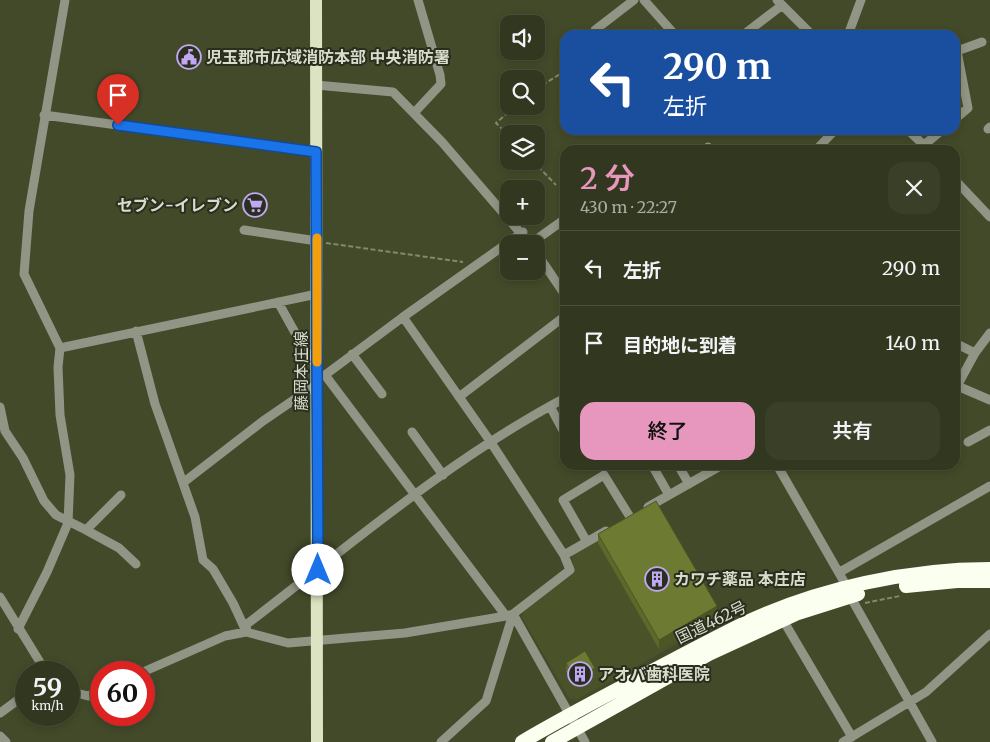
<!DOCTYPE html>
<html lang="ja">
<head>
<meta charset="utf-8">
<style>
  body { margin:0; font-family:Merriweather,"Noto Sans JP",serif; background:#3a3f28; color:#f1f3f6; height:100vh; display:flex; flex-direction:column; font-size:19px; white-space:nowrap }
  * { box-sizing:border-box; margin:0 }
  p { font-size:16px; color:#a8aca4 }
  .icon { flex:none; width:28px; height:28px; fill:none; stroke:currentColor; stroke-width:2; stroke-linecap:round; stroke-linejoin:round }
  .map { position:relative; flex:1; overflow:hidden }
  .sheet { position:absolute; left:560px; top:145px; width:400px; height:325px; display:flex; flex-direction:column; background:#32381f; border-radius:15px; box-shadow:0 2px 8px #0003,0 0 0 1px #4d523d }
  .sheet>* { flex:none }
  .hud { position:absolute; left:560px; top:30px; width:400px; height:105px; border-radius:15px; box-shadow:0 2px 8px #0003,0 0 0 1px #4d523d; background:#1a4fa0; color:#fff; overflow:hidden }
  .controls { position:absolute; left:500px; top:15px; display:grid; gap:10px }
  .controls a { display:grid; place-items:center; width:45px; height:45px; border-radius:10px; background:#32381f; box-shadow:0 2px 8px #0003,0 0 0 1px #4d523d; font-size:25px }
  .speed { position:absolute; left:15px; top:661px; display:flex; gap:10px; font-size:25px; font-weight:700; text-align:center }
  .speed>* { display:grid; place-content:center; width:65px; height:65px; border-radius:50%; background:#32381f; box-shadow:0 2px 8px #0003,0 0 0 1px #4d523d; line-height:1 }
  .speed small { font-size:12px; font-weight:400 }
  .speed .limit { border:8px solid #d22; background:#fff; color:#111 }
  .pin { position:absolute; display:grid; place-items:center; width:42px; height:42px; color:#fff; margin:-51px -21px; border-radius:50% 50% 50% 0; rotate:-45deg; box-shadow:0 0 5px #0007 }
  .pin .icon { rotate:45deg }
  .me { position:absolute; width:55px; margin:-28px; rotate:0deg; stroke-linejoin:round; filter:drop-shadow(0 0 4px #0008) }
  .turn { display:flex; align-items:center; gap:18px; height:105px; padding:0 20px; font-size:22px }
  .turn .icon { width:65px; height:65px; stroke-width:2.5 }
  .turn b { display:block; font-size:35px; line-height:42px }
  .round { display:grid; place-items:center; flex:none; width:52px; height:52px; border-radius:15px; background:#3a3f28 }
  .overview { display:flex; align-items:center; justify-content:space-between; height:85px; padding:0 20px }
  h1 { font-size:30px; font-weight:600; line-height:38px; color:#e797bd }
  .cta { display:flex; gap:10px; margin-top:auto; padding:10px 20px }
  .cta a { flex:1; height:58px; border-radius:15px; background:#e797bd; color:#111; font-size:20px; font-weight:600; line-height:58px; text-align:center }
  .cta a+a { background:#3a3f28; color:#f1f3f6 }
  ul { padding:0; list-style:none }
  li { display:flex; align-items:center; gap:15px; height:75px; padding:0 20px; border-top:1px solid #4d523d }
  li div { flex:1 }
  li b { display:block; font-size:19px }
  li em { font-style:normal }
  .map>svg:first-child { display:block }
</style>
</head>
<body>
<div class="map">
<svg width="990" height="742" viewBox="0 0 990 742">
  <rect width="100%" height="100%" fill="#434a29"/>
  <path fill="#4a522a" d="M655,506L720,620L576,700L569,698L522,617L524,609L574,573L572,555Z"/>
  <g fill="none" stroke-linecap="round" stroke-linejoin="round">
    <path stroke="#82896e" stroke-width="2" stroke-dasharray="5 2.5" stroke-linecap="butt" d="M648,35L656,29
      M536,89L565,71
      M509,136L496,123L516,106
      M533,161L556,185
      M326,243L463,262
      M865,603L900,596"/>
    <path stroke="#919585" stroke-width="9" d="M644,0L675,35
      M777,0L812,35
      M595,30L634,0
      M743,35L781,6
      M848,35L861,0
      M316,85L393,92L442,142L530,244L565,219
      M414,113L441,84L440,75L418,0
      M44,115L316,152
      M955,119L968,108L957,51L982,42
      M988,129L990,127
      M908,130L929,150
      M924,145L942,130
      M708,147L710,150
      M816,150L835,130
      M955,180L990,217
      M244,230L317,241
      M536,252L565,295
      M278,302L303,347L317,366
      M403,317L523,232
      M136,331L155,404L195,517L203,560L213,569L233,603L246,631
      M955,343L975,353
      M60,348L317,294
      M352,354L382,394
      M320,375H325L506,616
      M325,375L403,317L490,441L564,555
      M955,385L990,400
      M957,386L975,353L990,333
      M459,397L565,316
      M550,406L565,434
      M0,407L5,431L23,458L44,501L56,515L86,530L121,495
      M412,432L443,475
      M968,442L990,430
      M652,465L669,495
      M678,465L689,484
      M777,465L847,587
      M184,482L263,421L317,384
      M648,507L722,465
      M86,530L119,548L136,564
      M587,542L563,500L604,475L630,517
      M840,572L990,486
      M850,596L932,742
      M0,597L46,672
      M513,614L585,742
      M783,620L852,737
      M18,629L47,572L68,523L70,475L60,415L58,367L60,348L24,274L29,211L65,0
      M246,632L247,624C350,545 450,459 565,398
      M143,672L225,636L246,632L288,643L405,633L506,616L513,614L570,570L564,555L606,531
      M69,691L88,696L101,691
      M0,713L26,694
      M0,736L6,742
      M441,742L486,701L513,614
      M843,742L926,692L990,634"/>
    <path stroke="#dbe3c2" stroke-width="12" d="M316,0L317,742"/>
    <path stroke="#faffef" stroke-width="14" d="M906,586L957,581H990
      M522,742C566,716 611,693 656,669C686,653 716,637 747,622C820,588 909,569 990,569
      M552,742L709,654L798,613L858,594"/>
  </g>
  <path fill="#5d692b" d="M598,534L717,615L659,649L598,543Z
    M566,663L595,677L575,688L566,671Z"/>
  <path fill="#4c5523" d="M717,606V615L659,649V640Z
    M595,668V677L575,688V679Z"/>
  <path fill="#6c7a32" stroke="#4c5523" d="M656,501L717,606L659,640L598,534Z
    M585,651L595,668L575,679L566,663Z"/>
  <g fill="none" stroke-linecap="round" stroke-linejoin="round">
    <g stroke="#114b97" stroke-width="12">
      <path id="route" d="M118,125L316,152L318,570"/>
    </g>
    <use href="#route" stroke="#1a73e8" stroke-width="9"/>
    <path stroke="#f59e0b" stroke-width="9" d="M317,238V362"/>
  </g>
  <defs>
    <g id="civic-ring" transform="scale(1.25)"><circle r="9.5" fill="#2a2e1f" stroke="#c1a8f3" stroke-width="1.5"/><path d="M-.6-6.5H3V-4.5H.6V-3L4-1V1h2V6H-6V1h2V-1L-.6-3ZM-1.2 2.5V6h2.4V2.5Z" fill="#c1a8f3"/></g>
    <g id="supermarket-ring" transform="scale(1.25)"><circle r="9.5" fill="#2a2e1f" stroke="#c1a8f3" stroke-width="1.5"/><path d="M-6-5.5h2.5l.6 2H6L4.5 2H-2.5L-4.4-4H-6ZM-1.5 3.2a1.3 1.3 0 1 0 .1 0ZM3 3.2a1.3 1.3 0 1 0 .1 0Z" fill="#c1a8f3"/></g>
    <g id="building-ring" transform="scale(1.25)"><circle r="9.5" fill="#2a2e1f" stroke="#c1a8f3" stroke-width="1.5"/><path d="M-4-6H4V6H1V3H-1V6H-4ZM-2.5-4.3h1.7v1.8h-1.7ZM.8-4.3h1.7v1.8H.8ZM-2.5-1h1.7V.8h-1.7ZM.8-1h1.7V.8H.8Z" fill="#c1a8f3"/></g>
  </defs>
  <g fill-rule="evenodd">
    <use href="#civic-ring" x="189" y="57"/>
    <use href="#supermarket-ring" x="255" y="205"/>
    <use href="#building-ring" x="657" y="579"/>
    <use href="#building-ring" x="580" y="674"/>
  </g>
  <g text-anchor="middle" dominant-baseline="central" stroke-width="4" stroke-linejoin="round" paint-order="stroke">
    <g font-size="16" font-weight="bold" fill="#d8ddca" stroke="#2a2e1f" text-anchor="start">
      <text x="206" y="57">児玉郡市広域消防本部 中央消防署</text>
      <text x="238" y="205" text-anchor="end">セブン-イレブン</text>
      <text x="674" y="579">カワチ薬品 本庄店</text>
      <text x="598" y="674">アオバ歯科医院</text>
    </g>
    <g font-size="16" fill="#d8ddca" stroke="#2a2e1f">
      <text transform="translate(301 371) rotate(-90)">藤岡本庄線</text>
      <text transform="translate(711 622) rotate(-26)">国道462号</text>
    </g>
  </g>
</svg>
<div class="controls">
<a><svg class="icon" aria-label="sound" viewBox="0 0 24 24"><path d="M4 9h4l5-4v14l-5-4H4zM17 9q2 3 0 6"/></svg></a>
<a><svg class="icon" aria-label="search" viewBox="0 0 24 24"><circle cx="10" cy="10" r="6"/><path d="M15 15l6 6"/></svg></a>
<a><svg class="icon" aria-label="layers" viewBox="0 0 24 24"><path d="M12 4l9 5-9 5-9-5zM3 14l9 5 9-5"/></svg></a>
<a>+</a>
<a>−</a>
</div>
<div class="speed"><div>59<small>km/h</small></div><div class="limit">60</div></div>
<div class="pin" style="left:118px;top:125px;background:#d93025"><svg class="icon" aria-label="arrive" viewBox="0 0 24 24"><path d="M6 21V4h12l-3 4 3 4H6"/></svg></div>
<svg class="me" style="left:318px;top:570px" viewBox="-20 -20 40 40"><circle r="19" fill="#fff"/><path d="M0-13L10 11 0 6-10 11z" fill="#1a73e8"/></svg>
<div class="hud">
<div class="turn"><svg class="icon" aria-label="left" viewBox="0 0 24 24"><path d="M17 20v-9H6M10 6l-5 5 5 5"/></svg><div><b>290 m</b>左折</div></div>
</div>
<section class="sheet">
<div class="overview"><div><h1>2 分</h1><p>430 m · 22:27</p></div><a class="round"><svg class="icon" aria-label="close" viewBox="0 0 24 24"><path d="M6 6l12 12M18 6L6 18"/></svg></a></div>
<ul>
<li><svg class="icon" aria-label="left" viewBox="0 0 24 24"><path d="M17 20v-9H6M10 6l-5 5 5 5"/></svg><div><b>左折</b></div><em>290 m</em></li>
<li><svg class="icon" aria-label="arrive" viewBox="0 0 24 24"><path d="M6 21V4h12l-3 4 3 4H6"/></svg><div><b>目的地に到着</b></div><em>140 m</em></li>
</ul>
<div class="cta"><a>終了</a><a>共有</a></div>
</section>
</div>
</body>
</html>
